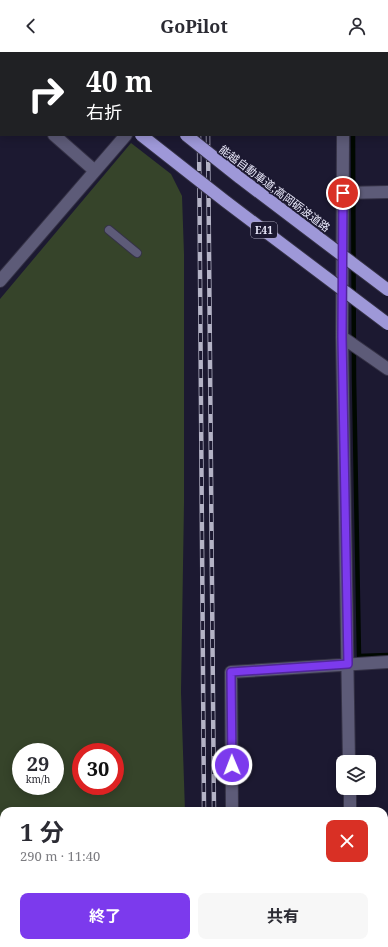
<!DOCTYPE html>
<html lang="ja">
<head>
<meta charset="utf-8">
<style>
  body { margin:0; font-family:"Noto Serif","Noto Sans JP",serif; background:#f7f7f7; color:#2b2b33; height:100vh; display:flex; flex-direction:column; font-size:15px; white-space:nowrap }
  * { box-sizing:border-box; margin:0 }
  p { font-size:13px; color:#7c7c81 }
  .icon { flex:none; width:22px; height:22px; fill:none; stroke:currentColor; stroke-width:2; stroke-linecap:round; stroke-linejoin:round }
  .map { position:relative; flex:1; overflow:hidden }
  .details { position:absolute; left:0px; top:755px; width:388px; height:140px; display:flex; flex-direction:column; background:#fff; border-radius:12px 12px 0 0; box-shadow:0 2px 10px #0003 }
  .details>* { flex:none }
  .hud { position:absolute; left:0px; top:0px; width:388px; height:84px; box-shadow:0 2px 10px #0003; background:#202124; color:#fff; overflow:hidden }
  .fabs { position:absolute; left:336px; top:703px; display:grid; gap:8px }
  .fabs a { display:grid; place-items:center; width:40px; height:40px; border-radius:8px; background:#fff; box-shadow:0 2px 10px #0003; font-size:20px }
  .speed { position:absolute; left:12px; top:691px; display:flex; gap:8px; font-size:20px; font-weight:700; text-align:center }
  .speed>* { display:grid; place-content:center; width:52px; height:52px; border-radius:50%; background:#fff; box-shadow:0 2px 10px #0003; line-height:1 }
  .speed small { font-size:10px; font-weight:400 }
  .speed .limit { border:6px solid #d22; background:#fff; color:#111 }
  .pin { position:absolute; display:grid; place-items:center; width:34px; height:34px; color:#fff; margin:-17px; border:2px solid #fff; border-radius:50%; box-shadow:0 1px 4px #0007 }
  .me { position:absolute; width:44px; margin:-22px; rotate:359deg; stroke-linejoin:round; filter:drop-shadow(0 0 3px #0008) }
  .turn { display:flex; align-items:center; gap:14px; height:84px; padding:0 20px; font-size:18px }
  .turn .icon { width:52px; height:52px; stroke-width:2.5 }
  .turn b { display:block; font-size:28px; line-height:34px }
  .round { display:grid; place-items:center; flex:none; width:42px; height:42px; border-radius:8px; background:#f7f7f7 }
  .summary { display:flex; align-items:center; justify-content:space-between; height:68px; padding:0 20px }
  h1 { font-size:24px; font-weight:700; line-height:30px }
  .primary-button { display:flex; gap:8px; margin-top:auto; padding:8px 20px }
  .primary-button a { flex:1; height:46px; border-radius:8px; background:#7c3aed; color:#fff; font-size:16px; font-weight:700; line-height:46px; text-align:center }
  .primary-button a+a { background:#f7f7f7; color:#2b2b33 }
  header { display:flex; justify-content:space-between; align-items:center; height:52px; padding:0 20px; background:#fff; font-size:18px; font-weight:700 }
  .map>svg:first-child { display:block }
</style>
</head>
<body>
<header><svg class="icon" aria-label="back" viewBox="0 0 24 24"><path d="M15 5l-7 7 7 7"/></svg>GoPilot<svg class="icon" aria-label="person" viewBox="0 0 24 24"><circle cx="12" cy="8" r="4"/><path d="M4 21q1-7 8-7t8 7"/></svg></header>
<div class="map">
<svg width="388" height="895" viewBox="0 0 388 895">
  <rect width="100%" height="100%" fill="#1c1931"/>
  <path fill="#36442a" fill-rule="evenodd" d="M131,91L171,122L182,144L184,202V451L181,640L185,759H4V891H176V895H0V247ZM21,700H55V734H21ZM81,700H115V734H81Z"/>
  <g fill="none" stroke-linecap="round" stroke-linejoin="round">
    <path stroke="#000800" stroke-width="4.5" d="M353,0V1
      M353,83L354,326L359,604L388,603"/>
    <g stroke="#353246" stroke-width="10">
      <path id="service" d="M109,178L137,201"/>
    </g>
    <g stroke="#353246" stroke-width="14">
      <path id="minor" d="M167,1V0
        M344,1V0
        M0,36L1,37
        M54,83L95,119
        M343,83L342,285L349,710
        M343,141L388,140
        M0,229L126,83
        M342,285L388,317
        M350,736V759
        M232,759L231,620L388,610
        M232,895V891"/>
    </g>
    <g stroke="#353246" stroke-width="14">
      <path id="tertiary" d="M384,859L388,858
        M354,895V891"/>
    </g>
    <g stroke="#353246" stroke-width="14">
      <path id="motorway" d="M37,0L38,1
        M82,0L83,1"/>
    </g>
    <use href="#service" stroke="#5d5b78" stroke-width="8"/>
    <use href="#minor" stroke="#5d5b78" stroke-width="12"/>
    <use href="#tertiary" stroke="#5d5b78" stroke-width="12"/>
    <use href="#motorway" stroke="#9e98d8" stroke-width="12"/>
    <g stroke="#b4b3c6" stroke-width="4.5">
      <path id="rail" d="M199,0V1
        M208,0V1
        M199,83L204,759
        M208,83L214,759
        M205,891L206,895
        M215,891V895"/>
    </g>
    <use href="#rail" stroke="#1c1931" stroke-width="3" stroke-dasharray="9" stroke-linecap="butt"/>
    <g stroke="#353246" stroke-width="14" stroke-linecap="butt">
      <path id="motorway-bridge" d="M141,83L225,149L388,272
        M186,83L240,126L388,238"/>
    </g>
    <use href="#motorway-bridge" stroke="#9e98d8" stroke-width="12"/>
  </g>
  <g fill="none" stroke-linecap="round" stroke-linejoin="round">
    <g stroke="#51269a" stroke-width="10">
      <path id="route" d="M232,713L231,620L348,612L342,285L343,141"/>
    </g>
    <use href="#route" stroke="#7c3aed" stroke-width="7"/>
  </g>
  <g text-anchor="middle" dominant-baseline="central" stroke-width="3.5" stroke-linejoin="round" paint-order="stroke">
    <rect fill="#1c1931" stroke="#adabbf" stroke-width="1" x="251" y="170" width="26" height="16" rx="3"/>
    <g font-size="10" font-weight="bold" fill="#ebeafc">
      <text x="264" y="178">E41</text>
    </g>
    <g font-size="11" fill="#ebeafc" stroke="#1c1931">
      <text transform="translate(275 136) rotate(37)">能越自動車道;高岡砺波道路</text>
    </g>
  </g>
</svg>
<div class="fabs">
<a><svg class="icon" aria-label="layers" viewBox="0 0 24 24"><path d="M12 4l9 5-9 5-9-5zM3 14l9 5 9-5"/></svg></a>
</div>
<div class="speed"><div>29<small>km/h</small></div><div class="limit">30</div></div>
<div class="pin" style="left:343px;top:141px;background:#d93025"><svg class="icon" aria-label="arrive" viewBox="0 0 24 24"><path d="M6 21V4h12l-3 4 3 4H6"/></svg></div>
<svg class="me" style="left:232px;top:713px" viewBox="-20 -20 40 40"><circle r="17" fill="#7c3aed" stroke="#fff" stroke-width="3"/><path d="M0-11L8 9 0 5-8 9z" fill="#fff"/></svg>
<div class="hud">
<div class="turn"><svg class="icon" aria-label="right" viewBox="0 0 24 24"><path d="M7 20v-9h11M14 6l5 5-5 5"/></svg><div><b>40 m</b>右折</div></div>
</div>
<section class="details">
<div class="summary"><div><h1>1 分</h1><p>290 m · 11:40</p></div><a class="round" style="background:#d93025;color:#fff"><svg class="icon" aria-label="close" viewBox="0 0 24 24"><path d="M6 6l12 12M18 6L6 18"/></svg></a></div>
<div class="primary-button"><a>終了</a><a>共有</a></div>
</section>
</div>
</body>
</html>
